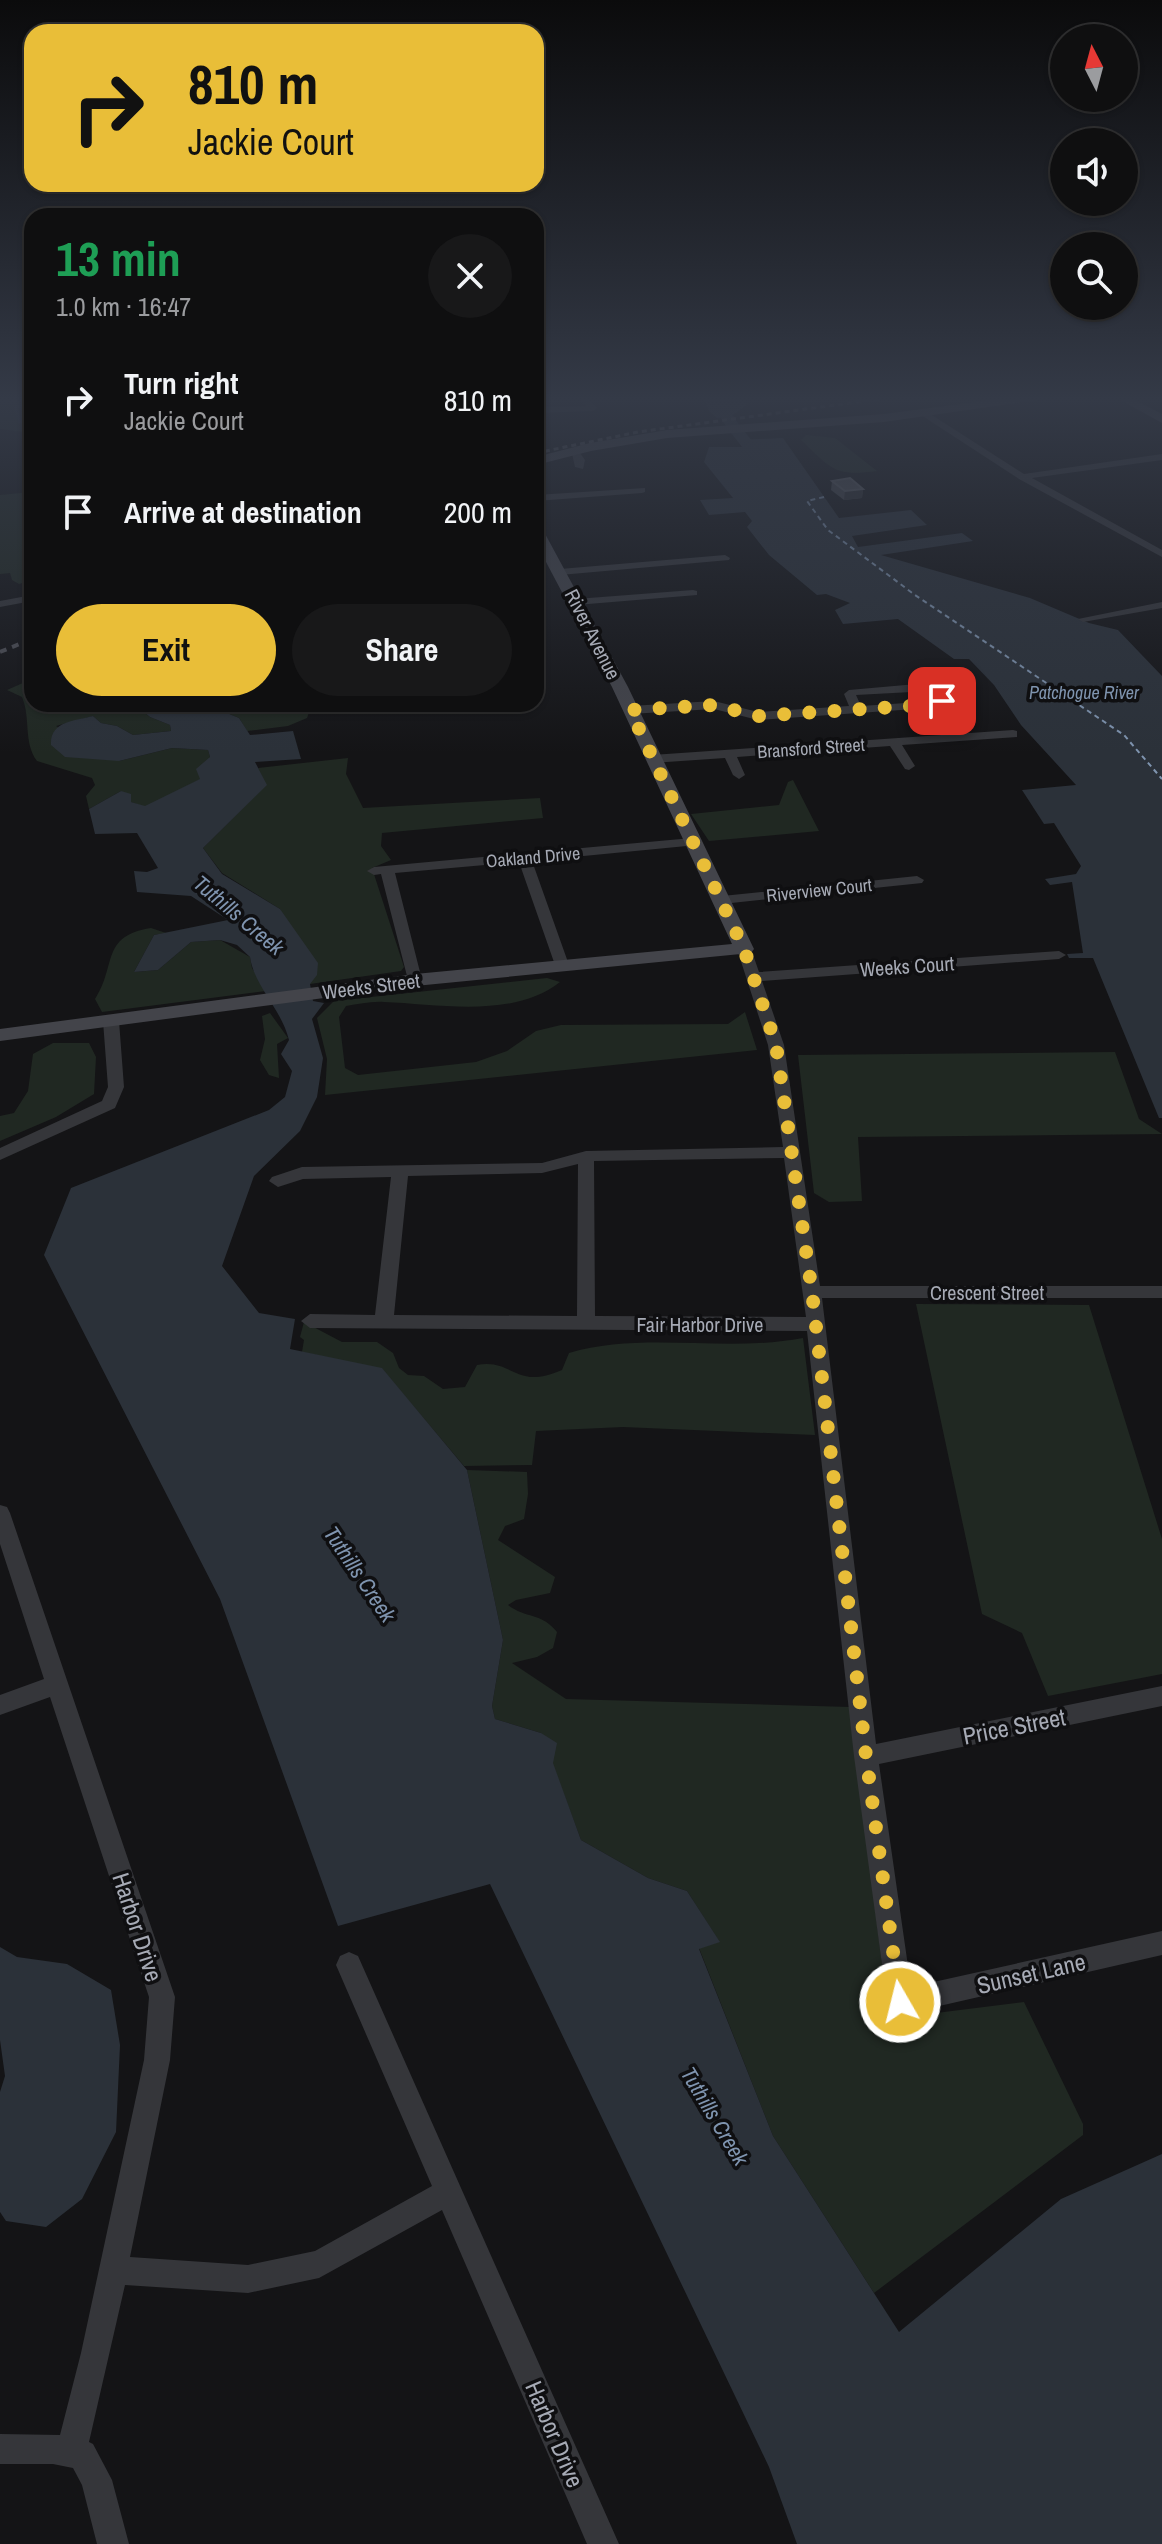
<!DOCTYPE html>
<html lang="en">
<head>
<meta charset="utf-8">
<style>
  body { margin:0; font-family:"Archivo Narrow",sans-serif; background:#181819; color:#f1f3f6; height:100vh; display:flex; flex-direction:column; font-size:30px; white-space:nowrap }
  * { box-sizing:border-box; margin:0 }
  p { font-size:26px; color:#9b9c9f }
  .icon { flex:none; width:44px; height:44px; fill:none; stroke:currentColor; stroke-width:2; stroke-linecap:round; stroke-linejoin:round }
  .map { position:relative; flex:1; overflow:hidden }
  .side { position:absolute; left:24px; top:208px; width:520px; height:504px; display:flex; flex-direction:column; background:#0f0f10; border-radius:24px; box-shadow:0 2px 6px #0004,0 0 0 2px #2f2f30 }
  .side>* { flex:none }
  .guide { position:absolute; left:24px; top:24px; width:520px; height:168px; border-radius:24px; box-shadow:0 2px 6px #0004,0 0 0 2px #2f2f30; background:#e9be38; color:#111; overflow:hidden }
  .needle { width:52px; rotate:354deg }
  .fabs { position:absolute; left:1050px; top:24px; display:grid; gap:16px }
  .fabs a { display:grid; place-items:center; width:88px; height:88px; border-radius:50%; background:#0f0f10; box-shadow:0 2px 6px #0004,0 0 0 2px #2f2f30; font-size:40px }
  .pin { position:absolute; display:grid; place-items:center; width:68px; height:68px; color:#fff; margin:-34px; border-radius:16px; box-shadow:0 4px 12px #0006 }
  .me { position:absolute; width:88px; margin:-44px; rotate:352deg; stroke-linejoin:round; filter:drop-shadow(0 0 6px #0008) }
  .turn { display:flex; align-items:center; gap:28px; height:168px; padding:0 32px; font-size:36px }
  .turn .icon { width:104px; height:104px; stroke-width:2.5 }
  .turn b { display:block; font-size:56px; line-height:68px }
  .round { display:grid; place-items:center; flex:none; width:84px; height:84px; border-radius:42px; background:#181819 }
  .headline { display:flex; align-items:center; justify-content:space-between; height:136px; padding:0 32px }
  h1 { font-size:48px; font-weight:700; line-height:60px; color:#1e9e55 }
  .cta { display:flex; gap:16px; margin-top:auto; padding:16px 32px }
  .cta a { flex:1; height:92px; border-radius:48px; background:#e9be38; color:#111; font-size:32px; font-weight:700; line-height:92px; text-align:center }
  .cta a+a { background:#181819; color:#f1f3f6 }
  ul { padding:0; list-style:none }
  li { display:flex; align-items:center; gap:24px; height:112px; padding:0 32px }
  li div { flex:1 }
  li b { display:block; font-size:30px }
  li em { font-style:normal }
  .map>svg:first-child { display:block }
</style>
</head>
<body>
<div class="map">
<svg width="1162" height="2544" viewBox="0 0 1162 2544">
  <rect width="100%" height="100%" fill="#141416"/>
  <path fill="#202822" d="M0,397H32V433L0,429Z
    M806,435L835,438L877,471C833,477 831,468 801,440Z
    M32,492V511L28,513L32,526L27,534L32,540V580L19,584L12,580L10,573L0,574V495Z
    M32,679V704H134L150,717L170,725L171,731L133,735L117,726L101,723L93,716L56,726L119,761L172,748L208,750L210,757L201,779L145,807L131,802L121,791L89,809L86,796L95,785L92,778L37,761C23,742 31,718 22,697L7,690Z
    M205,704H312L307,718L288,726L247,731L239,718Z
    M348,758L346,774L363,808L540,798L543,818L382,833L381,846L391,860L372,868L404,967L401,971L310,984L280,909L222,873L203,848L266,785L258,768Z
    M793,780L819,831L709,841L691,814L779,805L788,782Z
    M151,928L166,933L154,935L134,972L158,970L191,942L220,940L250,957L252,968L266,991L102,1012L95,999C117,966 100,936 151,928Z
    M547,978L560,982C513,1019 439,1004 384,1002C372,1001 359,1004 346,1006L339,1017L345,1068L358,1075L476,1062L507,1051L536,1031L561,1025L728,1024L745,1012L757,1050L325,1095L327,1059L317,1018L334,1001Z
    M270,1013L288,1038L277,1044L279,1078L269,1075L260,1060L265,1039L262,1016Z
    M53,1043H89L96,1057L94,1094L56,1117L0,1141V1116L14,1113L28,1091L33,1054Z
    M1115,1052L1139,1119L1162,1134L858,1137L862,1201L829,1202L814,1193L798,1055Z
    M916,1304L1089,1305L1162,1539V1674L1048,1696L1022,1633L982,1614Z
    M304,1322L342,1342H377L393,1353L399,1368L408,1375L424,1376L443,1389L465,1387L477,1365C514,1358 514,1391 562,1370L569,1353C642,1331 725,1353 803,1338L815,1435L623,1427L536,1431L532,1465L464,1466L382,1369L302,1352L304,1340L300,1337Z
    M467,1470L527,1472L528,1494L524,1519L505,1526L498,1540L555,1577L550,1593L516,1600L508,1605C526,1619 541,1612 557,1632L553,1648L537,1657L512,1663L566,1699L850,1707L888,2012L920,2015L1024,2002L1083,2124V2135L874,2293L773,2136L699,1948L719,1941L687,1891L648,1878L581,1840L541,1733L495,1719L492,1706L503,1640Z"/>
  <path fill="#2b3139" d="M703,397H737L748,404L730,417L717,418L709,411Z
    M783,438L839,518L911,510L927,525L852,536L858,547L962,533L973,541L881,555L1030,598L1089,623L1118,630L1162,676V1118H1159L1093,958H1069L1067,954L1083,953L1072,882L1050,885L1045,879L1076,874L1081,866L1054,823L1044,824L1022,790L1076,785L1021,725L994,685L969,659H954L898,619L843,624L835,610L850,603L826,594L817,595L769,555L747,527L752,521L745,512L709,515L700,500L733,498L704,462L709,447H742L739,440Z
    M134,704H205L239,718L250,735L293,731L301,759L255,762L267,785L203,848L222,874L280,909L318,963L317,975L310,984L313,1001L324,1003L312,1019L323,1058L317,1097L300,1131L254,1176L222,1266L259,1313L295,1319L290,1349L382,1368L467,1470L503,1640L492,1706L495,1719L541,1733L557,1743L553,1763L581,1840L648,1878L687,1891L720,1942L699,1949L773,2136L899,2332L1061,2199L1162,2154V2544H797L769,2467L490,1884L338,1926L220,1599L44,1255L71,1188L269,1110L285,1097L292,1071L281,1054L289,1040C281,1008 254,986 250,957L237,945L220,940L191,942L158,970L134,972L154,935L228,920L191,896L137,892L134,871L147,872L158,868L137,833L95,834L89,809L121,791L131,794V802L145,806L200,779L196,769L210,757L208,750L172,748L119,761L65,757L51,745C50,721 74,721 93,716L101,723L117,726L133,735L171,731L170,725L150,717Z
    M0,1947L17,1957L67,1964L111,1990L120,2045L116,2132L82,2199L46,2227L6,2221L0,2212V2092L5,2076L0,2040Z"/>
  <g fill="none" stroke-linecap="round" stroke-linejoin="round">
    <path stroke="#2b3139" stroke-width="3" d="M32,404L16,407L20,422H32"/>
    <path fill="#2b3139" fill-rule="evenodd" d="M708,397H722L737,422L775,470L773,473H763L727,428Z"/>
    <path stroke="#7f94af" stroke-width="2" stroke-dasharray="5 4" stroke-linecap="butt" d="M824,497L807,501L828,530L915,595L1124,735L1162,779"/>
    <path fill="#35363a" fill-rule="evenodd" d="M578,397H587L597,408L593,411L536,413V407L586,406Z
      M924,410L1024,474L1162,454V460L1032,478L1162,550V557L1019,479L921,415Z
      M571,449H577L585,460L583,469L575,467Z
      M645,488V492L642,493L536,501V495Z
      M725,555L730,558L729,560L560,575L555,572L560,569Z
      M693,590L697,591V595L576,605L571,602L576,599Z
      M32,595V601L0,607V601Z
      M1162,602V608L1083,622L1078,619Z
      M928,683L938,687L948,701L944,707L758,720L714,709L630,714L624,710L630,706L714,701L758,712L849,706L844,694L849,690ZM930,691L936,701L861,706L856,695Z
      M1013,730L1017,731V737L902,745L915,766L909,770L905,769L890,746L737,757L745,775L739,779L733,775L725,758L652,763L646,759L652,755Z
      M692,838L697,839V845L532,861L569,965L562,969L555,965L519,862L395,873L422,980L415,984L408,980L381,874L374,875L367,871L374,867Z
      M917,876L924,880L922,883L722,904L715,900L722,896Z
      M744,945L751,949L759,972L1059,951L1066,955L1059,959L762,981L784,1045L820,1286H1162V1298H822L876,1744L1162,1686V1706L879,1764L911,1987L1162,1931V1955L900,2015L891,2011L887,2002L854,1756L807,1331L310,1328L301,1321L310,1314L375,1315L391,1177L303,1179L278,1187L269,1181L272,1177L302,1167L542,1163L586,1151L783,1147L768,1045L737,949ZM784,1158L806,1317L595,1316L594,1161ZM578,1164L577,1316L394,1315L408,1176L542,1173Z
      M111,1016L119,1021L124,1087L115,1108L0,1160V1148L102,1101L108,1087L103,1021Z
      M0,1505L7,1507L10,1513L175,1997L170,2060L130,2257L248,2265L315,2251L432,2186L336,1965L340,1956L349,1952L358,1956L619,2544H587L442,2210L319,2278L248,2293L125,2285L89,2442L93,2444L112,2480L129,2544H97L82,2485L73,2468L53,2464H0V2434L60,2435L81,2353L144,2060L149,1997L50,1697L0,1715V1695L44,1679L0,1544Z"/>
    <path fill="#43444a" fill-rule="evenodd" d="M1014,397H1044L1038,400L884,422L667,438L591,451L536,465V457L590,443L667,430L884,414Z
      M1115,397H1129L1162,414V423Z
      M536,526L543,530L628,687L754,949L751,953L415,986L0,1041V1029L415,974L732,944L612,687L536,543Z"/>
    <path stroke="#4e4f55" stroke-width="3" stroke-dasharray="5 4" stroke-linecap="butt" d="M536,453L638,432L894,397"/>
    <path stroke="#4e4f55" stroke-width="4" stroke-dasharray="7 6" stroke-linecap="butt" d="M0,652L32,639"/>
  </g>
  <path fill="#45464b" d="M832,481L863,489L862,498L844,500L831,490Z"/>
  <path fill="#2d2e31" d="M863,489L862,498L844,500L845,491Z"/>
  <path fill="#505156" stroke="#5d5f65" stroke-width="2" d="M850,478L863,489L845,491L832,481Z"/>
  <linearGradient id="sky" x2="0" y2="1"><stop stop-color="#0b0b0c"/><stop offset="0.53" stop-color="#343a47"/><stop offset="1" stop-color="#343a47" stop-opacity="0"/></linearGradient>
  <rect width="1162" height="753" fill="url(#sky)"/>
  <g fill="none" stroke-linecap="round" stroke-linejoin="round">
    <path stroke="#e9be38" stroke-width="14" stroke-dasharray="0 25.2" d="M900,2002L866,1756L812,1292L776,1045L744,949L630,710L714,705L758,716L940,704L942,701"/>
  </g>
  <g text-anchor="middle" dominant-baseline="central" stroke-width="7" stroke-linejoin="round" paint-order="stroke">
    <g font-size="18" font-style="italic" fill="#7f94af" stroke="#0f0f11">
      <text x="1084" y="692">Patchogue River</text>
    </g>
    <g font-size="18" fill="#a6aab5" stroke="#0f0f11">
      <text transform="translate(811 748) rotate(-4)">Bransford Street</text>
      <text transform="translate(533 857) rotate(-5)">Oakland Drive</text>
      <text transform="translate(819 890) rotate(-6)">Riverview Court</text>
    </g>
    <g font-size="20" fill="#a6aab5" stroke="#0f0f11">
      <text transform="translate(593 634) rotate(63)">River Avenue</text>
      <text transform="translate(907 966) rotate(-4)">Weeks Court</text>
      <text transform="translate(371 986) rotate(-7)">Weeks Street</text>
      <text x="987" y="1292">Crescent Street</text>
      <text x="700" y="1324">Fair Harbor Drive</text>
    </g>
    <g font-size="22" font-style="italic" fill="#7f94af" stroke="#0f0f11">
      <text transform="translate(239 915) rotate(40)">Tuthills Creek</text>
      <text transform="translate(360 1574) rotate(56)">Tuthills Creek</text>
      <text transform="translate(715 2116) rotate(59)">Tuthills Creek</text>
    </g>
    <g font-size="24" fill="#a6aab5" stroke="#0f0f11">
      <text transform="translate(1014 1726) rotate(-11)">Price Street</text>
      <text transform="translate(138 1927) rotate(72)">Harbor Drive</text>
      <text transform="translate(1031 1973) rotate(-13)">Sunset Lane</text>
      <text transform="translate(555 2434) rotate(67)">Harbor Drive</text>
    </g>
  </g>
</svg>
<div class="fabs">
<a><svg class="needle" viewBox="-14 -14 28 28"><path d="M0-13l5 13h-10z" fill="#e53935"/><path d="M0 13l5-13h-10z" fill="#9b9c9f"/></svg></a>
<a><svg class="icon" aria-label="sound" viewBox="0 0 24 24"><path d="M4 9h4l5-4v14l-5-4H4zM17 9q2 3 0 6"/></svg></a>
<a><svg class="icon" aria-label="search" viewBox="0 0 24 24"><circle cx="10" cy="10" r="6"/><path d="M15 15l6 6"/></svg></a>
</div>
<div class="pin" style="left:942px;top:701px;background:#d93025"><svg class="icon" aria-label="arrive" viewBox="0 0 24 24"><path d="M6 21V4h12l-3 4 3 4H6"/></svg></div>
<svg class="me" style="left:900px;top:2002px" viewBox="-20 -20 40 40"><circle r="17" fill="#e9be38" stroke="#fff" stroke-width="3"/><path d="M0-11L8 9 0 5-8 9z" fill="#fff"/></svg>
<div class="guide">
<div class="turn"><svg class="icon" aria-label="right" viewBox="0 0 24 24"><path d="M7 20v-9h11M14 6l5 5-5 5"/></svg><div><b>810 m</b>Jackie Court</div></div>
</div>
<section class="side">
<div class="headline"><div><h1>13 min</h1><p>1.0 km · 16:47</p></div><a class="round"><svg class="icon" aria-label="close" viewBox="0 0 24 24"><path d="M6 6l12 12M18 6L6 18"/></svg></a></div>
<ul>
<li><svg class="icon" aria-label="right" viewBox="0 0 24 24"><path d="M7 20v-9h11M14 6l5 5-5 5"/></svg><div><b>Turn right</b><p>Jackie Court</p></div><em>810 m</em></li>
<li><svg class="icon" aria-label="arrive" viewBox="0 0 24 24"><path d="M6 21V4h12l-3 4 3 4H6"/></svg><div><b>Arrive at destination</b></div><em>200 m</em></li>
</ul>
<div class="cta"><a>Exit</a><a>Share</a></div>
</section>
</div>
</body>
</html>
